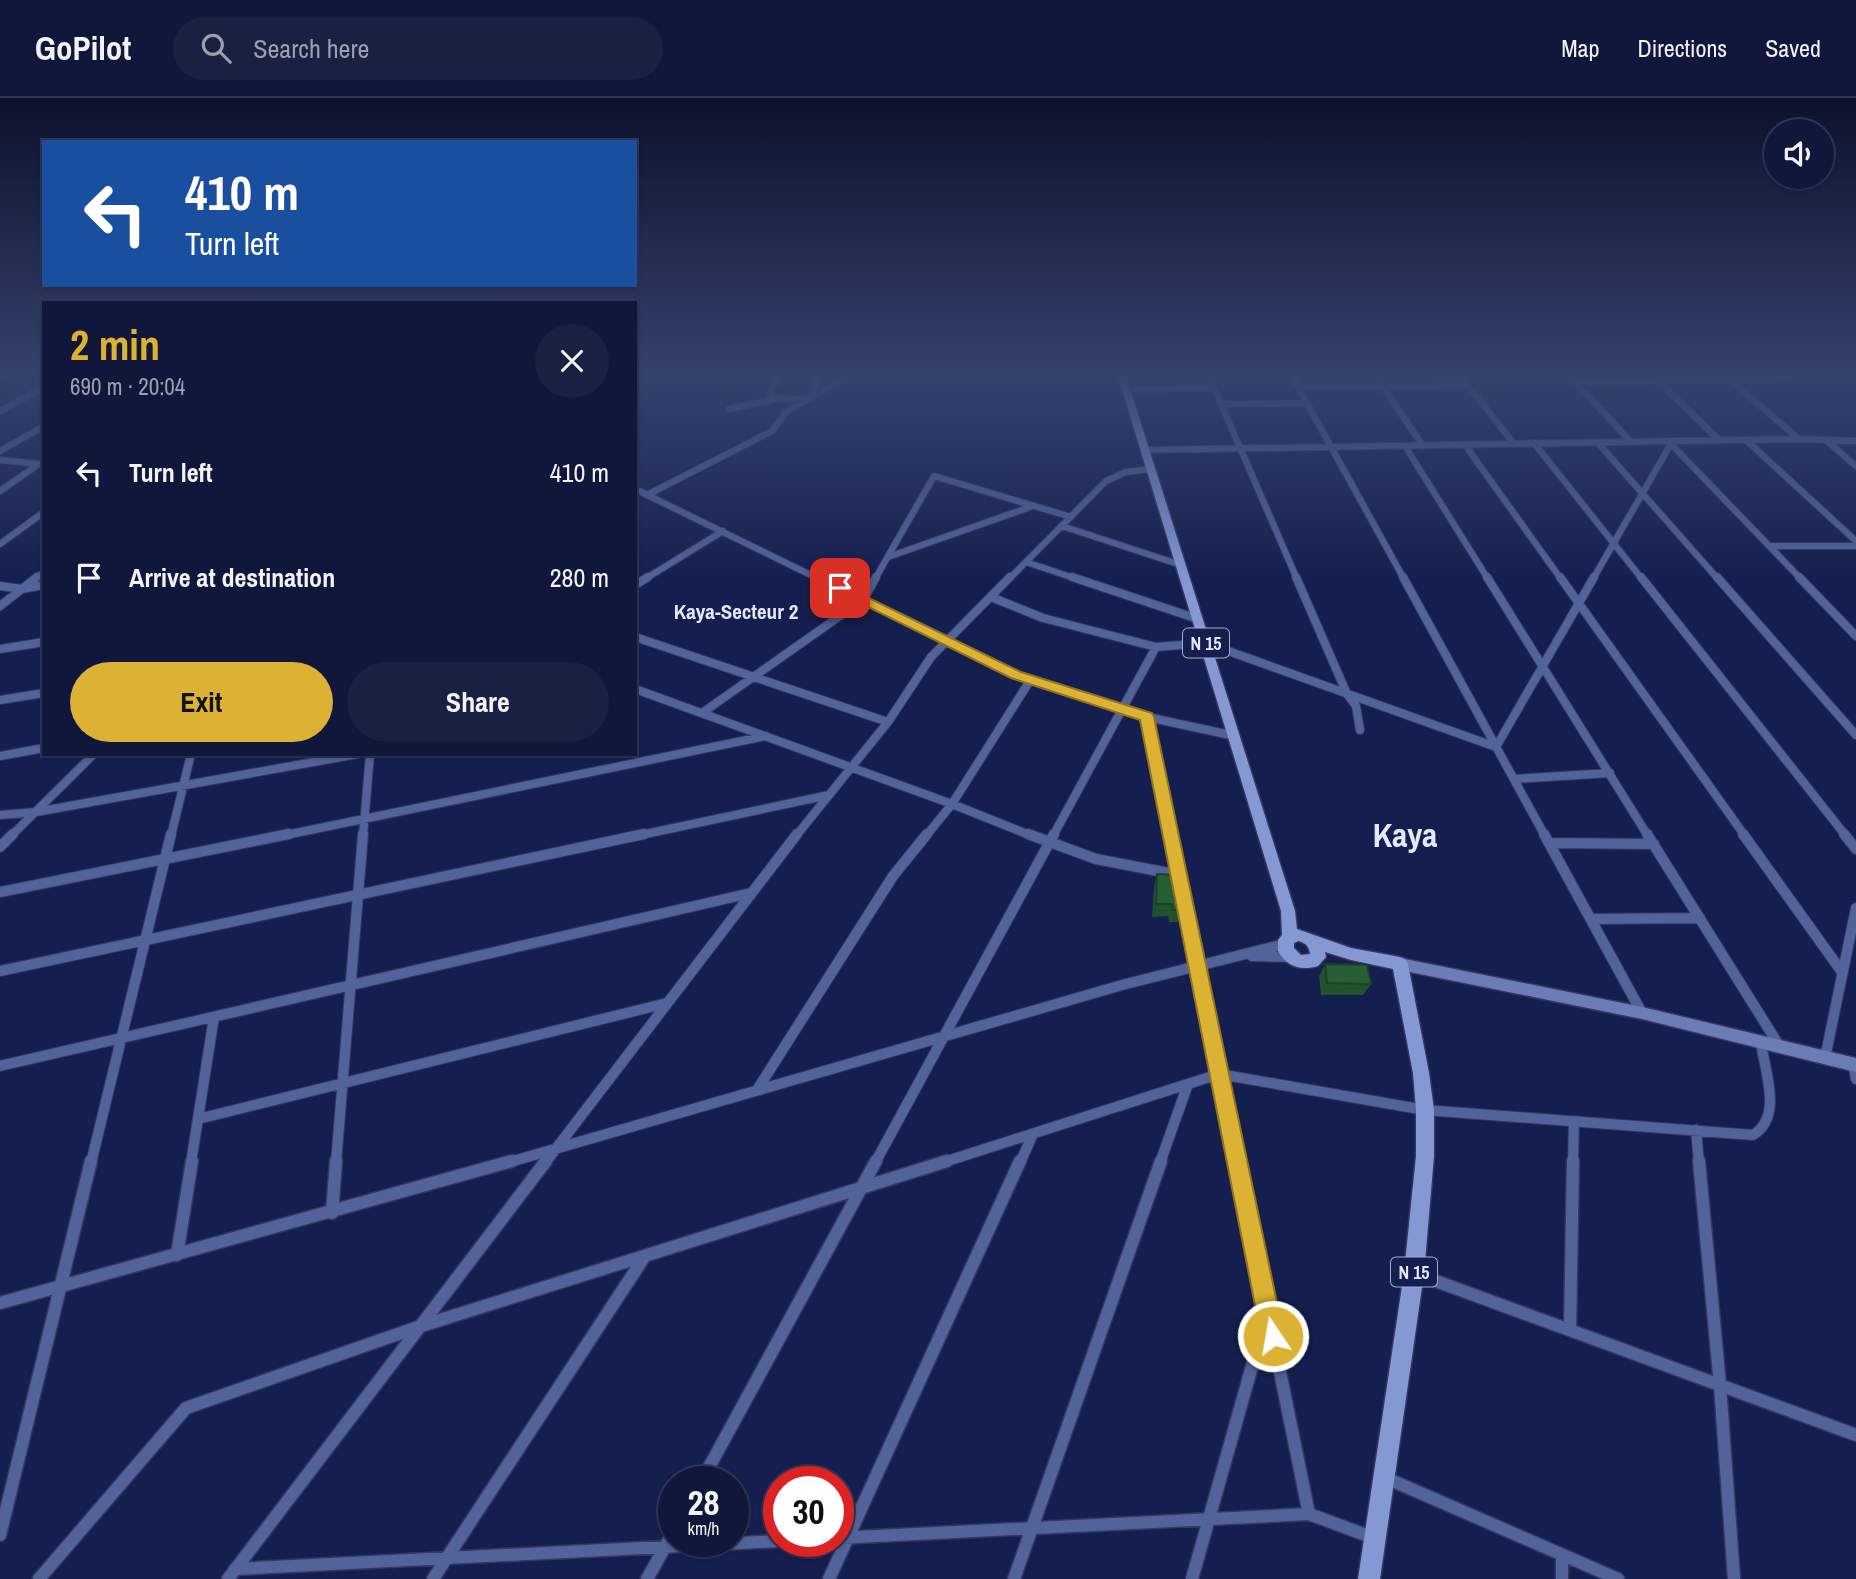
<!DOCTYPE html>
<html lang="en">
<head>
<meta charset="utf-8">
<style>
  body { margin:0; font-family:"Archivo Narrow",sans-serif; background:#192042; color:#f1f3f6; height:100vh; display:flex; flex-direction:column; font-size:26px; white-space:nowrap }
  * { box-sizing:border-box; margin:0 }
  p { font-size:23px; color:#9c9faf }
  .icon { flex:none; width:38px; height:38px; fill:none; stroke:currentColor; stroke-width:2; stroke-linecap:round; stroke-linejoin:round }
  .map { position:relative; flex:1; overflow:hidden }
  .sheet { position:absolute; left:42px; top:203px; width:595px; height:455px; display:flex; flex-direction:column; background:#10173b; border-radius:0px; box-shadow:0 2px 5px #0004,0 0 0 2px #303655 }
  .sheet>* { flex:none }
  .guide { position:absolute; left:42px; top:42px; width:595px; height:147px; border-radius:0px; box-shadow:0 2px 5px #0004,0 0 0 2px #303655; background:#1a4fa0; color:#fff; overflow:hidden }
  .controls { position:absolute; left:1764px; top:21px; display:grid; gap:14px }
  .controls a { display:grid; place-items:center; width:70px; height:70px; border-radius:50%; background:#10173b; box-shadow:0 2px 5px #0004,0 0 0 2px #303655; font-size:35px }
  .speed { position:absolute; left:658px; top:1368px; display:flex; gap:14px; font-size:35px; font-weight:700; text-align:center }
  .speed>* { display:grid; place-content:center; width:91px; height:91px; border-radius:50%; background:#10173b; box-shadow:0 2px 5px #0004,0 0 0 2px #303655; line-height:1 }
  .speed small { font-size:18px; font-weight:400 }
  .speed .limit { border:10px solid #d22; background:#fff; color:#111 }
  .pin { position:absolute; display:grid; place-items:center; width:60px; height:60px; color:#fff; margin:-30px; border-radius:14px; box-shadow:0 4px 10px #0006 }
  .me { position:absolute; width:77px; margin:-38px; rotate:348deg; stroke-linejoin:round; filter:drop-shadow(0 0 5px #0008) }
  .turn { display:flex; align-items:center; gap:24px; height:147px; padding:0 28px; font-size:32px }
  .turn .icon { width:91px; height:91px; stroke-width:2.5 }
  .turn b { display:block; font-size:49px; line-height:60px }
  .round { display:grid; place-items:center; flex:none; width:74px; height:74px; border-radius:37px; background:#192042 }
  .headline { display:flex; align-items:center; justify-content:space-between; height:119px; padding:0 28px }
  h1 { font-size:42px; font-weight:700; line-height:52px; color:#dbb233 }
  .cta { display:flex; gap:14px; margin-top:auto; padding:14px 28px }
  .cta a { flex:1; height:80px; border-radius:42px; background:#dbb233; color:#111; font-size:28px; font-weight:700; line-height:80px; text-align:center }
  .cta a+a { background:#192042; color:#f1f3f6 }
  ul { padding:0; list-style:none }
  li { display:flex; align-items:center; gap:21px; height:105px; padding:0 28px }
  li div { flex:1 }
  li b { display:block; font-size:26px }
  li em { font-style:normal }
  header { display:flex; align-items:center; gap:42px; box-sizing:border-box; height:98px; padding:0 35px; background:#10173b; border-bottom:2px solid #303655 }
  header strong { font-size:33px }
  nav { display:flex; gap:38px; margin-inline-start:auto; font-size:24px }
  .search { width:490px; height:63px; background:#192042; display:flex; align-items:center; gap:18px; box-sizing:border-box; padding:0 24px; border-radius:38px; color:#9c9faf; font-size:26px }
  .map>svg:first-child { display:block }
</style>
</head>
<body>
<header>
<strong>GoPilot</strong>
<div class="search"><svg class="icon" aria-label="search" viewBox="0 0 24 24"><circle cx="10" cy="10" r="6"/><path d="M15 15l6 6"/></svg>Search here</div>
<nav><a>Map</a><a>Directions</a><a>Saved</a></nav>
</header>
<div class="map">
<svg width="1856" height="1481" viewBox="0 0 1856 1481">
  <rect width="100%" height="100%" fill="#151f4f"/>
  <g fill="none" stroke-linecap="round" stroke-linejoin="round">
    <g stroke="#35375f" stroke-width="8">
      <path id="minor-far3" d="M1209,278L1297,481
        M1292,278L1404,481
        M1376,278L1423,348
        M1461,278L1514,346
        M1570,278L1631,344
        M0,280L4,278
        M1656,281L1720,343
        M1729,281L1799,341
        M1575,284L1790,280
        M1298,289L1468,287
        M1125,291L1214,290
        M768,302L777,278
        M1221,306L1307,305
        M729,311L780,300L807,302L816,292V278
        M0,313L44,289
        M1826,342L1856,368
        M1747,343L1856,443
        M1534,345L1642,481
        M1598,345L1718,481
        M1671,346L1801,481
        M1465,347L1561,481
        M1405,348L1488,481
        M1145,352L1799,341L1856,343
        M0,353L44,328
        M0,362L40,366
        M635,391L819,481
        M0,393L39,366
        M647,397L772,333L787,313L848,278
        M1062,428L1181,467
        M0,446L44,414
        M1770,448H1856
        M888,459L1033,408
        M1026,464L1077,481
        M35,481L44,474
        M645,481L723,433
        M875,481L934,378L1071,419
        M1009,481L1106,383L1126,374L1151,371
        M1593,481L1672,344"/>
    </g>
    <g stroke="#35375f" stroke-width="10">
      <path id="minor-far2" d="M816,479L1016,577L1147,619L1235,638
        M1072,479L1198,521
        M1296,479L1347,596L1356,608L1360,632
        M1403,479L1545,738
        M1487,479L1648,738
        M1560,479L1745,738
        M1641,479L1846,738
        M1717,479L1856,637
        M1799,479L1856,538
        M635,487L648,479
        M0,488L22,491L44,487
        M991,499L1043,520L1156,549L1206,545L1496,649L1594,479
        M0,508L37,479
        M635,539L888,624
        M0,551L44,544
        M635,591L952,706L1032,738
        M0,602L44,595
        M702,615L864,501L876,479
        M1147,619L1171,738
        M0,658L44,650
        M1514,681L1610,675
        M0,717L36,714L358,656
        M11,738L94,656
        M171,738L191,656
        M281,738L766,638
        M363,738L370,656
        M636,738L829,697
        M796,738L888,624L931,559L1010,479
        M926,738L952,706L1031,581
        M1053,738L1156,549"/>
    </g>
    <g stroke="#35375f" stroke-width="12">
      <path id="minor-far1" d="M1028,736L1096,761L1179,777
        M1171,736L1238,1065
        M1544,736L1642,915
        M1647,736L1780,949
        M1743,736L1842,874
        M1844,736L1856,751
        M1549,745L1654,746
        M0,749L13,736
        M0,794L289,736
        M1591,821L1700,820
        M1252,858L1291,859
        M0,873L644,736
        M1825,960L1856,810
        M1853,966L1856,981
        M0,968L751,795
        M757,992L893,778L927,736
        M198,1021L667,905
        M1696,1032L1699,1065
        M91,1065L171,736
        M191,1065L214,919
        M336,1065L363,736
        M506,1065L1122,887L1285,846
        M545,1065L797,736
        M875,1065L1054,736
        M941,1065L1219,976L1425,1012L1753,1037C1783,1019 1765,974 1761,945
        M1020,1065L1033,1036
        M1160,1065L1188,986
        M1573,1065L1574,1023"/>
    </g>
    <g stroke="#35375f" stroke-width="15">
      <path id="minor" d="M1237,1063L1309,1416
        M1699,1063L1720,1287L1734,1481
        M332,1115L336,1063
        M177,1157L192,1063
        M1414,1175L1856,1337
        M0,1205L512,1063
        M1570,1232L1573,1063
        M1386,1380L1618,1481
        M701,1384L876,1063
        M0,1437L91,1063
        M838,1440L1309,1416L1374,1440
        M1562,1457V1481
        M235,1471L779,1443
        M39,1481L186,1310L421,1228L947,1063
        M228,1481L546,1063
        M433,1481L643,1161
        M647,1481L674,1433
        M829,1481L1020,1063
        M1014,1481L1161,1063
        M1192,1481L1267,1215"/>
    </g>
    <g stroke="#35375f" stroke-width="3">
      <path id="secondary" d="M1400,860L1642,909L1856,960V974L1642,921L1400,872L1395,870L1393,866L1395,862Z"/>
    </g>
    <g stroke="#35375f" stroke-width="3">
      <path id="primary" d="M1118,278H1126L1295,813L1297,831L1351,850L1400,859L1405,861L1408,866L1429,975L1434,1012V1058L1424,1175L1380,1481H1358L1404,1175L1416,1058V1012L1413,975L1393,871L1351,862L1325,854L1326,859L1318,868C1301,873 1287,869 1278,853V842L1282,837L1281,813ZM1298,843C1306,845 1309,848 1310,856L1301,857L1294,850V845Z"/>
    </g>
    <use href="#minor-far3" stroke="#526399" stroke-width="6"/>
    <use href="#minor-far2" stroke="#526399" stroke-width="8"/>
    <use href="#minor-far1" stroke="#526399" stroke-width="10"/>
    <use href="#minor" stroke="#526399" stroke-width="12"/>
    <use href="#secondary" fill="#6b7db6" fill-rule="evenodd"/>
    <use href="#primary" fill="#8498d4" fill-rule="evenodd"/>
  </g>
  <path fill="#22512e" d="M1157,776L1182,812L1178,824H1169L1168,818L1152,819L1154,789Z
    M1325,866L1371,886L1363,897H1321L1319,878Z"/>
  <path fill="#275e35" stroke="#1b4225" stroke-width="2" d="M1157,776L1175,777L1182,812H1173L1172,806H1156Z
    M1325,866L1367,867L1371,886L1327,885Z"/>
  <linearGradient id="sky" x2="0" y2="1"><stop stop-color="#0c112b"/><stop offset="0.57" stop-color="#35426e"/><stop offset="1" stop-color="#35426e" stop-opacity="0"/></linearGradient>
  <rect width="1856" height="486" fill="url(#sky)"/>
  <path fill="#dbb233" stroke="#8e7421" stroke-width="2" d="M840,486L1021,574L1152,615L1154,619L1284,1238L1281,1246L1273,1250L1265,1246L1261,1238L1140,622L1011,580L836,493V487Z"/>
  <g text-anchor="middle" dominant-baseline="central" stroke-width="7" stroke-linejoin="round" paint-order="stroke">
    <g fill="#151f4f" stroke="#a4acc7" stroke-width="2">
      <rect x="1183" y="530.5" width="46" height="29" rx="5"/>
      <rect x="1391" y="1159.5" width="46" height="29" rx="5"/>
    </g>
    <g font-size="18" font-weight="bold" fill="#e2e9fb">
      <text x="1206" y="545">N 15</text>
      <text x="1414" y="1174">N 15</text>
    </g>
    <g font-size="21" font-weight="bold" fill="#e2e9fb" stroke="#151f4f">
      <text x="736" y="513">Kaya-Secteur 2</text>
    </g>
    <g font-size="33" font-weight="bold" fill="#e2e9fb" stroke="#151f4f">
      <text x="1405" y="737">Kaya</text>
    </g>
  </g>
</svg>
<div class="controls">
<a><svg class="icon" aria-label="sound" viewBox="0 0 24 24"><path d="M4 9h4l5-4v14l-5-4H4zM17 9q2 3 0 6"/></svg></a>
</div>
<div class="speed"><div>28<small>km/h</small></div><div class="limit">30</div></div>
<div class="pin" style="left:840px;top:490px;background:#d93025"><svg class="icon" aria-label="arrive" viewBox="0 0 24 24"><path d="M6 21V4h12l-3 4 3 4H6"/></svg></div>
<svg class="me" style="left:1273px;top:1238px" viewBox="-20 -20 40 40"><circle r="17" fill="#dbb233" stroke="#fff" stroke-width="3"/><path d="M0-11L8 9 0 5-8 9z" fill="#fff"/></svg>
<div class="guide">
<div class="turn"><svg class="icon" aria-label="left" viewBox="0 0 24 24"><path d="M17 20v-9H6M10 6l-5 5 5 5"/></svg><div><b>410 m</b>Turn left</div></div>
</div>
<section class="sheet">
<div class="headline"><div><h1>2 min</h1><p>690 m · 20:04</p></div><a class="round"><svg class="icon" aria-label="close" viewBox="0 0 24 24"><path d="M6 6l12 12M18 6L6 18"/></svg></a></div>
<ul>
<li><svg class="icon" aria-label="left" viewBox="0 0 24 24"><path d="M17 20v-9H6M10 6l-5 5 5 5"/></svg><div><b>Turn left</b></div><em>410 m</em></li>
<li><svg class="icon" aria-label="arrive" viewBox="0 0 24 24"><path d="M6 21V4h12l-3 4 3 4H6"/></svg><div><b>Arrive at destination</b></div><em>280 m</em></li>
</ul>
<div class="cta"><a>Exit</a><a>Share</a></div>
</section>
</div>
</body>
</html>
